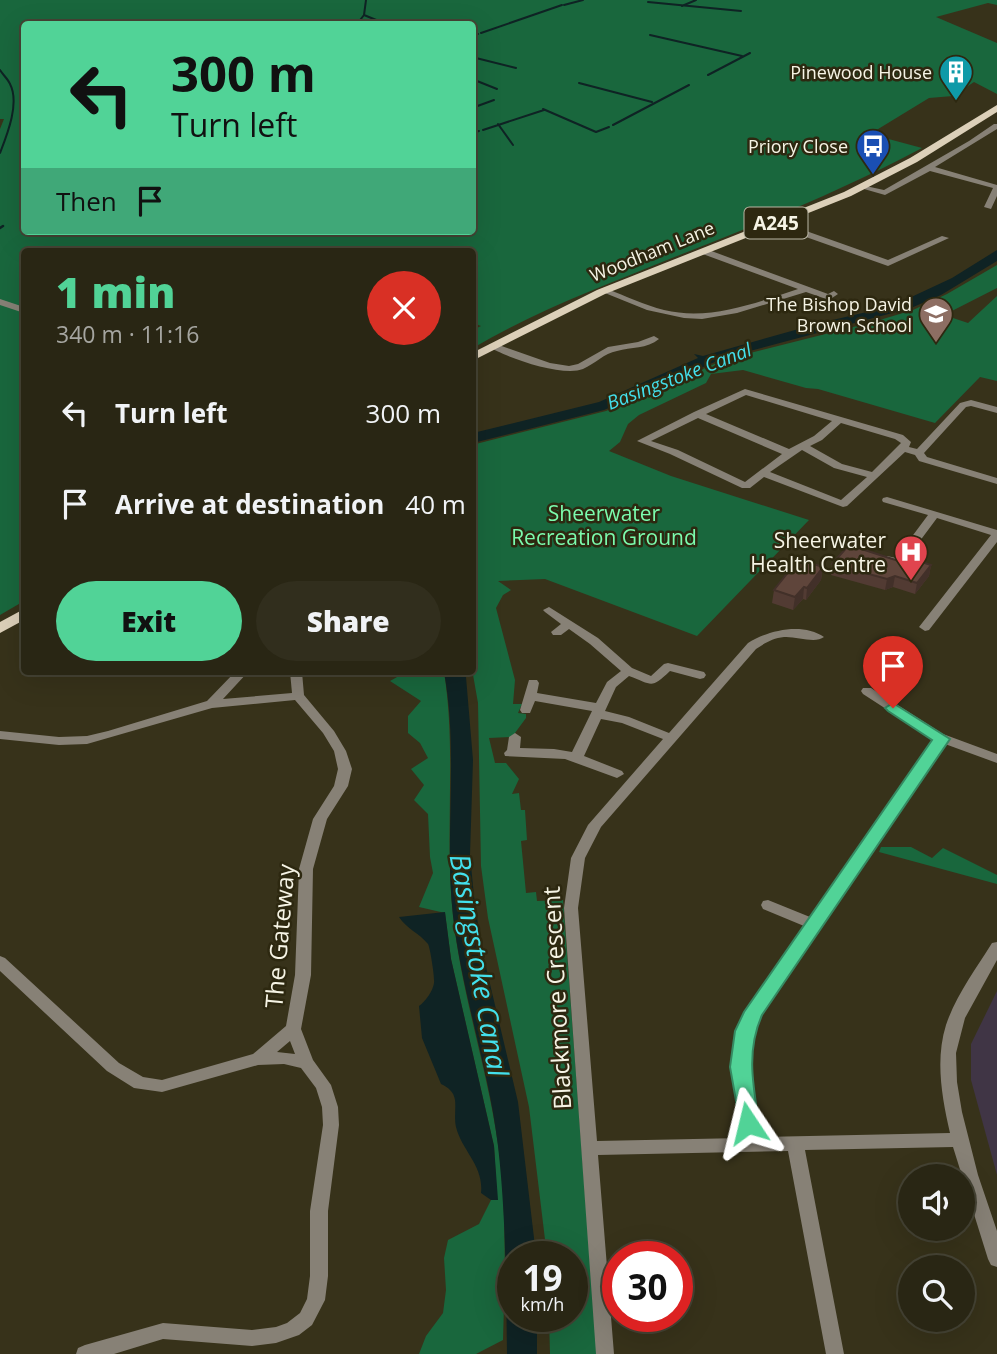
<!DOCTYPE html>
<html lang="en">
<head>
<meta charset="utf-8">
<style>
  body { margin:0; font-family:"Open Sans",sans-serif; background:#312e1d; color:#f1f3f6; height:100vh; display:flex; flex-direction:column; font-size:26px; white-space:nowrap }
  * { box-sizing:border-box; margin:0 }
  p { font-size:23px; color:#a5a5a0 }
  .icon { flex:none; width:38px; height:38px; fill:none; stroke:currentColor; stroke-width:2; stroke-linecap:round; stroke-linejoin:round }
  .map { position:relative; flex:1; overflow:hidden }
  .side { position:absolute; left:21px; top:248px; width:455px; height:427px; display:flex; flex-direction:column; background:#292614; border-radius:7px; box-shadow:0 7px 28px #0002,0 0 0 2px #454334 }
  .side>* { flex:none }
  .top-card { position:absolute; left:21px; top:21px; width:455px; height:214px; border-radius:7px; box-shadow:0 7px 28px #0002,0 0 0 2px #454334; background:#51d397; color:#111; overflow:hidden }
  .fabs { position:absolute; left:898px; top:1164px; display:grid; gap:14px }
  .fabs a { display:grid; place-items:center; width:77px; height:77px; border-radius:50%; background:#292614; box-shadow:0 7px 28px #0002,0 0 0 2px #454334; font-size:35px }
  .speed { position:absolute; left:497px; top:1241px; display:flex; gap:14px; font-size:35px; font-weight:700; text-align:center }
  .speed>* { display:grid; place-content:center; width:91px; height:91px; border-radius:50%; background:#292614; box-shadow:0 7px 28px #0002,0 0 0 2px #454334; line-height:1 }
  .speed small { font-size:18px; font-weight:400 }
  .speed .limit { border:10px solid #d22; background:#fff; color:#111 }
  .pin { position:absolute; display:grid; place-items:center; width:60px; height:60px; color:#fff; margin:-72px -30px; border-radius:50% 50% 50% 0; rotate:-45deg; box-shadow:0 0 7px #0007 }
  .pin .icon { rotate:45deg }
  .me { position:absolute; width:77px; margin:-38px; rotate:350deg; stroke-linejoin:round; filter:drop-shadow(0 0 5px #0008) }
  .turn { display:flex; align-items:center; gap:24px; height:147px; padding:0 35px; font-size:32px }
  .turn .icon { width:91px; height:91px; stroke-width:2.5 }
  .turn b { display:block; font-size:49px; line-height:60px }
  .then { display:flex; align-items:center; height:66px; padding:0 35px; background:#0003; gap:14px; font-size:26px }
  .round { display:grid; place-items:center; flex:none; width:74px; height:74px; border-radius:37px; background:#312e1d }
  .overview { display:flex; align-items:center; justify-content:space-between; height:119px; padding:0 35px }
  h1 { font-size:42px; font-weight:800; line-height:52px; color:#51d397 }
  .action { display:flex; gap:14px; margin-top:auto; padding:14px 35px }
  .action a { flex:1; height:80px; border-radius:42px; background:#51d397; color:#111; font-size:28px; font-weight:800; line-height:80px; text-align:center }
  .action a+a { background:#312e1d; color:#f1f3f6 }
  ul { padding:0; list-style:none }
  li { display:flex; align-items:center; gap:21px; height:91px; padding:0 35px }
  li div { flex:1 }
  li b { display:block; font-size:26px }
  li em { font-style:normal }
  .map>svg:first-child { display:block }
</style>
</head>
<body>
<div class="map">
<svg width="997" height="1354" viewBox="0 0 997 1354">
  <rect width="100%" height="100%" fill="#37321a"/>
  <path fill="#403545" d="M997,991V1175L971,1080V1044Z"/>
  <path fill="#19673d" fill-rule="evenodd" d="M0,0H997V5L988,3L936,17L997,43V94L974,82L953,96L929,98L870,134L922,148C841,191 757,225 672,258C603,286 538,310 473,348V330L481,326L473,323L472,252H24V601L0,615V129L4,119H0ZM24,24H472V231H24Z
    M997,265V288L944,315L968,323L997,296V381L980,377L935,423L818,389L806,388L743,370L711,374L706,383L639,415L628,424L620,442L609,451L671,476L809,520L697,636L545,579L498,581L511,590L503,595L496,608L515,680L513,704H522L518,713L526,714V718L512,737L489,738L495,763H506L519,779L512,794L519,793L521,810H525L527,840L521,841L526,893L536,892L537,901L563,900L597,1354H550L549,1316H572V1256H547L529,1107L488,918L481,866L478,703L472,669V445L606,411L726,359L873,322L913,310L947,294Z
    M406,672H444C457,753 444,834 453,915C461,992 487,1067 498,1144C507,1208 505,1275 503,1340L476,1354H419L426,1336L443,1313L446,1290L444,1258L448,1240L479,1224L491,1200H497L494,1146L451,959L445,913L419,907L433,873L430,857L428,814L414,800L424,785L411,769L428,758L420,743L408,733V716L421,701L390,681Z
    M881,847H911L932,858L943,848L997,875V884L879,852Z"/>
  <path fill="#0f2324" d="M997,250V261L941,295L911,308L724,358L604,410L473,443V433L599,402L698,358L694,354L703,356L820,323L892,306L952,278Z
    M444,672H465L466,677L473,760L470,855L474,896L481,946L518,1102L534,1238L535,1256H513V1316H537V1354H507C506,1285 506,1215 498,1146C489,1069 462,994 453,916C444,835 459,753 444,672Z
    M445,912L451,959L494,1146L498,1200H491L481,1193C484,1166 462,1151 456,1127C454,1118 456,1108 455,1100C454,1092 448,1087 441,1084L422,1038L419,1006C425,1002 433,991 434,983C435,978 430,947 428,944C419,933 407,929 399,917Z"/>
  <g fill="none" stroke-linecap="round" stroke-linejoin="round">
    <path stroke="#0f2324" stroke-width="2" d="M648,2L741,11
      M564,5L583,0
      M682,6L696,0
      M364,15L386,24
      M357,24L364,15L366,0
      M481,33L562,5
      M472,35L478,34
      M650,35L742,56
      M472,57L516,68
      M0,70C3,75 8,79 10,84C20,103 7,135 0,153
      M708,75L750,53
      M472,79L497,89
      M579,83L652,102
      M472,108L494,100
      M543,109L596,132
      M498,124L513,145
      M613,125L689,85
      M483,130L544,110
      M596,132L609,127
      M472,133L479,131"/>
    <path stroke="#0f2324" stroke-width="2.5" d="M0,228L3,226"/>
    <path fill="#878176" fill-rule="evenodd" d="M994,124H997V129L935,167L997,185V196L991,209L984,207L993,188L930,171L885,195L857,187L861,185L884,190L969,141Z
      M772,221H778L888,260L942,236L949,238L888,266L772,225Z
      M700,249H706L828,294L834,291L838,294L829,300L806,292L737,313L702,319L684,318L647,310L600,291L607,289C626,296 644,305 664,310C710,321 755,303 798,289L700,253Z
      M0,299L24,307V313L0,305Z
      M654,336L659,339C647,349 631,347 617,351C604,353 595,364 583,369C563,377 506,358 488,346L490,344H496L550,363L569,366L578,364L608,347L638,342Z
      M745,389L903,435L911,442L909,447L917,449L960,403L971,400L997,407V413L971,406L966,407L924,453L927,457L997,478V484L919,461L915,455L905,452L847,506L843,507L764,477L750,488H742L670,454L637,441L694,412ZM746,395L832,421L814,436L789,449L706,414ZM698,418L782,454L745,482L678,450L651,441ZM841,423L895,439L901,443L872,472L842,464L810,446L822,440ZM802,450L834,468L867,477L841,500L770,472Z
      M887,497L997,530V542L929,630L925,631L919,627L991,535L937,518L902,565H894L881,559L887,556L896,558L928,515L883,502L882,500L883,498Z
      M549,607L598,638L632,668L651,676L664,664L668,663L704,672L706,675L704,678L700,679L670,671C651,689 653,685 629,676L616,687L605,711L629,717L669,733L748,643C768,630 803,622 824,637C815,644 796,636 784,637C773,638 765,643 756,649L601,827L585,858L578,908L597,1141L742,1138L732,1078L734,1043L744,1018L804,926L763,909L761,905L763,901L768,900L810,917L934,740L863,694L861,691L863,688H871L943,734L997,754V763L945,744L818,928L756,1024L750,1043L748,1078L759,1137L950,1133C942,1098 935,1060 946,1025C956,995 976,969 992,943L997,942V960L965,1018L956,1053L957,1082L962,1112L978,1175L997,1231V1267L991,1265L988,1259L953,1147L805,1150L844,1354H826L788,1151L598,1155L614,1354H596L564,908L571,858L588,825L663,739L622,723L601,719L584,756L622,771L624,774L617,778L565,759L505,756L504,753L507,750L509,737L515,733L521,737L520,748L554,749L572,752L592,711L535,701L530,713H522L520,710L529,680H537L539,683L537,693L596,703L607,682L621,671L590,644L569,629L561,635H553L551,632L561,624L545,612L543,610Z
      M235,672H248L223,699L292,693L290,672H302L304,695L334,731L346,751L352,769L348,786L327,819L313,869L311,975L301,1029L313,1060L331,1085L338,1107L339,1125L328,1211V1276L325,1300L312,1325L299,1335L276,1343L252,1346L163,1339L114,1354H76L78,1348L85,1345L163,1323L252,1330L276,1327L287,1323L300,1313L307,1299L310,1276V1211L323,1125L322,1107L316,1088L301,1068L284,1064L258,1065L162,1092L134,1088L107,1071L0,971V956L5,958L119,1063L143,1077L162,1080L253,1054L286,1026L295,975L299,869L313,819L334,786L338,769L334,751L323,733L295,700L212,708L87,744L59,745L0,739V731L59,737L87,736L108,731L207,701ZM290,1041L295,1054L277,1052Z"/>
    <path fill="#dcd0b9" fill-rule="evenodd" d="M997,105V112L917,162L851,196L605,294L472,361V353L597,290L844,192L910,158Z
      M24,609V620L0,633V622Z"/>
  </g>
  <path fill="#523b33" d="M905,563L931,565L929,576L915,594L893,587L885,590L831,575L832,564Z
    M823,567L821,580L806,600L803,599L793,610L772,603L774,590Z"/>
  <path fill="#423029" d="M931,565L929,576L915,594L917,583Z
    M823,567L821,580L806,600L807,588Z
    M895,576L893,587L885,590L887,579Z
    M804,587L803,599L793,610L795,597Z"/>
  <path fill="#5f453b" stroke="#423029" stroke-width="2" d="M849,545L905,563L909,558L931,565L917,583L895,576L887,579L832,564Z
    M801,560L823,567L807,588L804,587L795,597L774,590L790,570Z"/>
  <path fill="#51d397" stroke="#358962" stroke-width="2" d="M893,703L950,739L762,1015C746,1051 753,1085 759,1123L756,1129L748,1131L741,1129L730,1067L735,1031L744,1012L932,740L888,711L885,708Z"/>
  <defs>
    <g id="building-pin" transform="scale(1.75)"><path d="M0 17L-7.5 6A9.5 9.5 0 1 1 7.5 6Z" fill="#0f9aa8" stroke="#2d2810"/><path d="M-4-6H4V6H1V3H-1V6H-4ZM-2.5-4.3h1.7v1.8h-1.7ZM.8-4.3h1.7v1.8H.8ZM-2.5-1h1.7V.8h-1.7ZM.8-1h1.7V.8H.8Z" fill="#fff"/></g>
    <g id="bus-pin" transform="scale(1.75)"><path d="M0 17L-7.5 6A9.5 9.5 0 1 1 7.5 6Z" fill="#1a4fb4" stroke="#2d2810"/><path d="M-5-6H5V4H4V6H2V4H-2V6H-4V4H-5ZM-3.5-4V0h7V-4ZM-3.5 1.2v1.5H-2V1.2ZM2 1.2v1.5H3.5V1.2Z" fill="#fff"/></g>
    <g id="school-pin" transform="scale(1.75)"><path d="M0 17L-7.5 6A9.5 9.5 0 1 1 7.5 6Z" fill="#8d6e63" stroke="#2d2810"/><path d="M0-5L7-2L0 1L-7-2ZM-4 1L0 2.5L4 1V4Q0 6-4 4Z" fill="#fff"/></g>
    <g id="hospital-pin" transform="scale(1.75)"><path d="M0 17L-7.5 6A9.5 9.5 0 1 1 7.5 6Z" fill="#e0444e" stroke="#2d2810"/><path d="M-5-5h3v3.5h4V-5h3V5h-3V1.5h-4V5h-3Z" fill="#fff"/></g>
  </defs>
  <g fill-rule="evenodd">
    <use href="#building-pin" x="956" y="72"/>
    <use href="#bus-pin" x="873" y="146"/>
    <use href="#school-pin" x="936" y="314"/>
    <use href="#hospital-pin" x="911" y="552"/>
  </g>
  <g text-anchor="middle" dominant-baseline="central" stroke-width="5" stroke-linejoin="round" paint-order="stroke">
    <g font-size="18" fill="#f6f4e5" stroke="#2d2810" text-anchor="end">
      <text x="932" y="72">Pinewood House</text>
      <text x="848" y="146">Priory Close</text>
      <text x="912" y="304">The Bishop David<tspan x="912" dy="21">Brown School</tspan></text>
    </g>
    <g font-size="18" fill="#f6f4e5" stroke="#2d2810">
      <text transform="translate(652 251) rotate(-22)">Woodham Lane</text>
    </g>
    <rect fill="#2d2810" stroke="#bab7a5" stroke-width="2" x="744.5" y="207.5" width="63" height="31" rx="5"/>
    <g font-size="19" font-weight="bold" fill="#f6f4e5">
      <text x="776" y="223">A245</text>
    </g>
    <g font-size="19" font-style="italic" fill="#43e0ec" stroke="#2d2810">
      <text transform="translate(679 376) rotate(-21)">Basingstoke Canal</text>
    </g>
    <g font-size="21" fill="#7bfbad" stroke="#2d2810">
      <text x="604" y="513">Sheerwater<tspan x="604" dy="24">Recreation Ground</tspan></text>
    </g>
    <g font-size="21" fill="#f6f4e5" stroke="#2d2810" text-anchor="end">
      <text x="886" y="540">Sheerwater<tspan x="886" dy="24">Health Centre</tspan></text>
    </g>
    <g font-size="24" fill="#f6f4e5" stroke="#2d2810">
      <text transform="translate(279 936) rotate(-85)">The Gateway</text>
      <text transform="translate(556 998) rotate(-93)">Blackmore Crescent</text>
    </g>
    <g font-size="28" font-style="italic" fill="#43e0ec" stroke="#2d2810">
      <text transform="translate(480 965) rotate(80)">Basingstoke Canal</text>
    </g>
  </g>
</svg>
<div class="fabs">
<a><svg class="icon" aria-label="sound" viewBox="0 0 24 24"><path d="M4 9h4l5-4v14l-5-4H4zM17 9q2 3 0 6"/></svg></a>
<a><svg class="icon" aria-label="search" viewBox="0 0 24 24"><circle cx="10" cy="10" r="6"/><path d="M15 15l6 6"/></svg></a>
</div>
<div class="speed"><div>19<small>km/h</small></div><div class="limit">30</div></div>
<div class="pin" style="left:893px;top:708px;background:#d93025"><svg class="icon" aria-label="arrive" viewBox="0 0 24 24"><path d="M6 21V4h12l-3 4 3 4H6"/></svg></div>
<svg class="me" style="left:748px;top:1123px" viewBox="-20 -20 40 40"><path d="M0-17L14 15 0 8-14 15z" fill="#51d397" stroke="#fff" stroke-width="4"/></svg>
<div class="top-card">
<div class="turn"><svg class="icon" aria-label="left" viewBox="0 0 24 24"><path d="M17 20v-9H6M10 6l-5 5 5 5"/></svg><div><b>300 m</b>Turn left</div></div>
<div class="then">Then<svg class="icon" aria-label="arrive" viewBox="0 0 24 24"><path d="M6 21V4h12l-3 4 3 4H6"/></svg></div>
</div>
<section class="side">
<div class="overview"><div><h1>1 min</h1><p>340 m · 11:16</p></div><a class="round" style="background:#d93025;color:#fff"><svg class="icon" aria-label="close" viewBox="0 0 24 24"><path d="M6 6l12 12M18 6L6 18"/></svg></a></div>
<ul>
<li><svg class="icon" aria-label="left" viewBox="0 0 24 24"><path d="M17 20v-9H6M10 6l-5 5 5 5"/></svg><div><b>Turn left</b></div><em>300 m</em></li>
<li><svg class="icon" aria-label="arrive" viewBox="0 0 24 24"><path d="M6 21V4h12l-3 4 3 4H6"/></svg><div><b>Arrive at destination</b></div><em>40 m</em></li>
</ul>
<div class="action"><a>Exit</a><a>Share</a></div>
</section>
</div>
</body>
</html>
